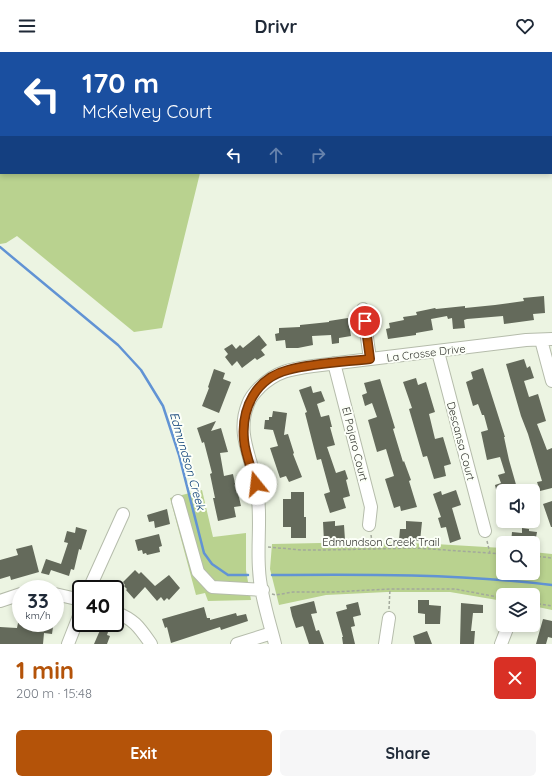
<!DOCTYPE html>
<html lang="en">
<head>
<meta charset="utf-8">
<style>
  body { margin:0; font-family:Quicksand,sans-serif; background:#f6f6f7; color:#1f2937; height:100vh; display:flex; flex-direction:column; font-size:15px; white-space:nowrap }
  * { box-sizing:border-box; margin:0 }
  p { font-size:13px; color:#747a83 }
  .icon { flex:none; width:22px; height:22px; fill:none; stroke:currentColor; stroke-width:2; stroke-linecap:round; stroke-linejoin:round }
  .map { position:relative; height:592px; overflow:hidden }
  .panel { display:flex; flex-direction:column; background:#fff; flex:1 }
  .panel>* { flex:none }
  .top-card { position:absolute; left:0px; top:0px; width:552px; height:122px; box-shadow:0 2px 6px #0003; background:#1a4fa0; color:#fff; overflow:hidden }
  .buttons { position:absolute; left:496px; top:432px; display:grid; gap:8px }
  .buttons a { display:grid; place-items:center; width:44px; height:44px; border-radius:6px; background:#fff; box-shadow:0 2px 6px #0003; font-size:20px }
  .speed { position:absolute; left:12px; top:528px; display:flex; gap:8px; font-size:20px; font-weight:700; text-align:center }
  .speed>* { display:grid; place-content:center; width:52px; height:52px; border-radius:50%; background:#fff; box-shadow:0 2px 6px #0003; line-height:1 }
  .speed small { font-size:10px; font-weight:400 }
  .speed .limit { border:2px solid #111; border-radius:6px; background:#fff; color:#111 }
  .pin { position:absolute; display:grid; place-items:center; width:34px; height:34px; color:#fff; margin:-17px; border:2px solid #fff; border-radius:50%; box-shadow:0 1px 4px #0007 }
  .me { position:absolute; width:44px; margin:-22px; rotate:344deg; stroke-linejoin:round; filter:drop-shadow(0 0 3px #0008) }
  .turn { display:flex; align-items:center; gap:14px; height:84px; padding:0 16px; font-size:18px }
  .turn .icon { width:52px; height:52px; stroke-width:2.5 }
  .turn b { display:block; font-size:28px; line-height:34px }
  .lanes { display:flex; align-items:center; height:38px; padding:0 16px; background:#0003; justify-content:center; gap:20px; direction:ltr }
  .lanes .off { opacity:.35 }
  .round { display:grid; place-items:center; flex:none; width:42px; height:42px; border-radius:6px; background:#f6f6f7 }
  .overview { display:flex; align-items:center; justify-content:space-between; height:68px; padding:0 16px }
  h1 { font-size:24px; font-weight:700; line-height:30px; color:#b45309 }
  .action { display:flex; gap:8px; margin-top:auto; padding:8px 16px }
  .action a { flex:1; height:46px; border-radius:6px; background:#b45309; color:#fff; font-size:16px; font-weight:700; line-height:46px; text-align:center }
  .action a+a { background:#f6f6f7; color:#1f2937 }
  header { display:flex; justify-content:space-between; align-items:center; height:52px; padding:0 16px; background:#fff; font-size:18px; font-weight:700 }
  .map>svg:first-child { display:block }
</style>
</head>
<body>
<header><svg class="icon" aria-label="menu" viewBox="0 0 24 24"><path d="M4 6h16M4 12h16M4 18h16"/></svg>Drivr<svg class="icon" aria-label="heart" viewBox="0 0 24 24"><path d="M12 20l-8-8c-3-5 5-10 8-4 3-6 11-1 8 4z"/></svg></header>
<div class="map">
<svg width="552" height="592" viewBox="0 0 552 592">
  <rect width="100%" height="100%" fill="#ecf4e2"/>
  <path fill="#b9d28f" d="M0,0H150L1,1V121H200L162,276L134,280L17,184L6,191L0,192Z
    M202,438L213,485L246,481V518L251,548L208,549L205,541L196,543L170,446Z
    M369,490L435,492L503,496V521H533V500L552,502V558L533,554V543H503V549L450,540H387L326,543L279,553L270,517L272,492Z"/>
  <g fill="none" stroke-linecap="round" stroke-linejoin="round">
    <path stroke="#6193d4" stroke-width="2.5" d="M0,195L118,293L141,318L163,354L179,403L204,501L212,512L228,523H248
      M272,523C365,522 459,522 552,533"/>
  </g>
  <path fill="#646a5b" d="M544,244L545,261L533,262L534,268L504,272L503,264L467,267L464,268L465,276L453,277L452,266L448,267L447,264L431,267L433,278L416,281V283L388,287L386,277L390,276L389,271L404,268L403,265L417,263L416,260L435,256L436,257L465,254V256L495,253L524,249L523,246Z
    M348,266L351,284L339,286V291L332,292L331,283L312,284L313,293L298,296H286L285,288L276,289L275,282L279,281V276L300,275V273L329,270V269Z
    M259,283L267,293L261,298L265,303L257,308L255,306L242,316L237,309L232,314L225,305L228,302L224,297L232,292L236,297L240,293L243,296Z
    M524,307L527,316L530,314L534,326L524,329L529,345L538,342L546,369L537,372L547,398L552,396V436L540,439L537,430L542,429L528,382L521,364L506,312Z
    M483,316L505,385H504L509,408L517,436L497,442L495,433L501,431L498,423L505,421L500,405L487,408L481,380L488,378L484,363H482L478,352L473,354L466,330L473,327L471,320Z
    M214,317L225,321L223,327L231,330L219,361L202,354L209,336L208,335Z
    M416,326L418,333L426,330L435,360L429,362L435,387L443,385L451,412L444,414L446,424L434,427L427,404L423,405L409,357L412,356L403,330Z
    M380,327L395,376L393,377L403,410L404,409L411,428L409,429L417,455L401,459L400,454L394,456L385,427L394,424L386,397L377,400L368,368L377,365L372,351L365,354L362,343L367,341L364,331Z
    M311,334L313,341L321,339L325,349L317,352L321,365L329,363L332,375H330L335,393L327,395L336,421L345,418L348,427L346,428L350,444L343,446L346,456L330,461L324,442L330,440L321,407L317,408L305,361L307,360L299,338Z
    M273,359L287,361L284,383L288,382L294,401L293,402L302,425L289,430L286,424L280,426L270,396L278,394L273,378L264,377L265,368H269V365H272Z
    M216,369L211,379L221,376L228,400L220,401L224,424L233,422L237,441H238L241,454L234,455L236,465L218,469L213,446H215L210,422L212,421L204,390L202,391L197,376Z
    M456,438L461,453L452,456L461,487L450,491L446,475L441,476L438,466L441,465L433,442L441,439L442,443Z
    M291,440H304V465H306V486H291V475H283V447H291Z
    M552,449V475H551L543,452Z
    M167,457L170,472L155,476L154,469L149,470L147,463Z
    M335,469V474L344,473L345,488L324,490L323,470Z
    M406,469L422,470L420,489L399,488L400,477H406Z
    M76,475L87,478L81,498L79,497L74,518L71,517L69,524L51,518L49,523L41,521L46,507L61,512L68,491L64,490L67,479L75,481Z
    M522,476L529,477V479L537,480L535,491H511L512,480L522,481Z
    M159,482L162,494L159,495L160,500L147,503L146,501L143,502L142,498L138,499L135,488Z
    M32,493L39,520L11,528L10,524L0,527V508L18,503L16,497Z
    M135,518L139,522L141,520L155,534L169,523L180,536L169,548L167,546L164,549L161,545L157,549L145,535L134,547L126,538L127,537L124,534L125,533L123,530Z
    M418,548H429V553L441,554L440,572H425V562L418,561Z
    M314,549L317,561L311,562L316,579L319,578L324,592H309L303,574L296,576L292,564L290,555Z
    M358,550L361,563L353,565L355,574L351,575L355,592H343L342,585H343L336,560L347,557L346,553Z
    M461,551L483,553V561H473L471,579H475L474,592H460Z
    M204,555L207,566H210V568L236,561L237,564L246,562L248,569L221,578L220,575L171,591L167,575L165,576L162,567Z
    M543,567L552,569V586L548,585L546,592H536Z
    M18,571H50V575H53L52,582L44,581L43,592H0V575L17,576Z
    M101,576L108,580L107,583L110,584L107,592H94Z
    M427,579L432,592H415L413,584Z"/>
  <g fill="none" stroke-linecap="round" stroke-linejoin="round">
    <g stroke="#b5bcab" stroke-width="14">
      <path id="minor" d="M363,257L370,307
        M541,288L552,329
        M438,300L485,479
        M334,311L371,455L369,473
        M178,449L198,520L212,535L263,538
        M89,537L123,462
        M55,542L81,548
        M0,549L21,542
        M115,560C135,568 139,575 151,592
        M68,592L81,559
        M237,592L272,581
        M275,592C269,568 260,542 259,517C257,489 262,460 256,432C251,404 236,381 248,352C250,346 256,339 260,335C277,319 291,317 313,314L526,288L552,287
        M385,592L389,566
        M501,592L508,574"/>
    </g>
    <path stroke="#a3a99c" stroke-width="1.5" stroke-dasharray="3 2" stroke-linecap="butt" d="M371,483L373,497
      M487,489L490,501
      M268,495L302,498H325L416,496L503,502
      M533,504L552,506
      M272,542L276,543L293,540H333L390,537H455L503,546
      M533,551L552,554
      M389,557L390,537"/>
    <use href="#minor" stroke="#fff" stroke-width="12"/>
  </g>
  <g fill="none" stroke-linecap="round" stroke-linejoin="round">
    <g stroke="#753606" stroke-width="10">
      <path id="route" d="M256,432C252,418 245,402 244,388C241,356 256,326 288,318C314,311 343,310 370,307L365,269"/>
    </g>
    <use href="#route" stroke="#b45309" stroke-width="7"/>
  </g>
  <g text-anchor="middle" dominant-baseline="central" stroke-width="4" stroke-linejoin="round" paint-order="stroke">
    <g font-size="11" fill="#32342e" stroke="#fcfff8">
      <text transform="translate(426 301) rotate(-7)">La Crosse Drive</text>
      <text transform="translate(461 389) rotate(75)">Descansa Court</text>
      <text transform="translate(355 392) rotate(76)">El Pajaro Court</text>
      <text x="381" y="490">Edmundson Creek Trail</text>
    </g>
    <g font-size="12" font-style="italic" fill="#023871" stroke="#fcfff8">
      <text transform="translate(188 409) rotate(74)">Edmundson Creek</text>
    </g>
  </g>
</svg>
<div class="buttons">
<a><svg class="icon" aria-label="sound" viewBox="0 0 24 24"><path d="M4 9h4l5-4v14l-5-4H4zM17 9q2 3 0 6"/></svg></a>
<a><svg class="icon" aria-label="search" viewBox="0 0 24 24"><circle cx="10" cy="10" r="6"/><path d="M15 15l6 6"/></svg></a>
<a><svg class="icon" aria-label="layers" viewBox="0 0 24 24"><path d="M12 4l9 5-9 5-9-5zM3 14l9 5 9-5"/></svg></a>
</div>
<div class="speed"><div>33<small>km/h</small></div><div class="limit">40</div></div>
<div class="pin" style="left:365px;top:269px;background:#d93025"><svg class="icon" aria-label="arrive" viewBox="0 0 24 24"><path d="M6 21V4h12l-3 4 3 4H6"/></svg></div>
<svg class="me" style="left:256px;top:432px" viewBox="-20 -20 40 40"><circle r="19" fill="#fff"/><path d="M0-13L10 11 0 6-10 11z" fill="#b45309"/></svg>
<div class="top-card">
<div class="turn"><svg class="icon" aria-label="left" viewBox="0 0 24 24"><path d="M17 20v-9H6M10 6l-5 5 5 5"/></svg><div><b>170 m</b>McKelvey Court</div></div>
<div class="lanes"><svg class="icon" aria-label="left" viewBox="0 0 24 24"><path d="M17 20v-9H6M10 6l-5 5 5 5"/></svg><svg class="icon off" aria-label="ahead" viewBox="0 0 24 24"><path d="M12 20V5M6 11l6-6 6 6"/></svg><svg class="icon off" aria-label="right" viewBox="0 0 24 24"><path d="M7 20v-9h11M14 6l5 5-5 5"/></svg></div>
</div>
</div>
<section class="panel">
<div class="overview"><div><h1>1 min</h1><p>200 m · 15:48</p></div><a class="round" style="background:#d93025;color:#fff"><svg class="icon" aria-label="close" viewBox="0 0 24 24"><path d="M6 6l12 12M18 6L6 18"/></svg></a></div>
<div class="action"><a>Exit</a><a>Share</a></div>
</section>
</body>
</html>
